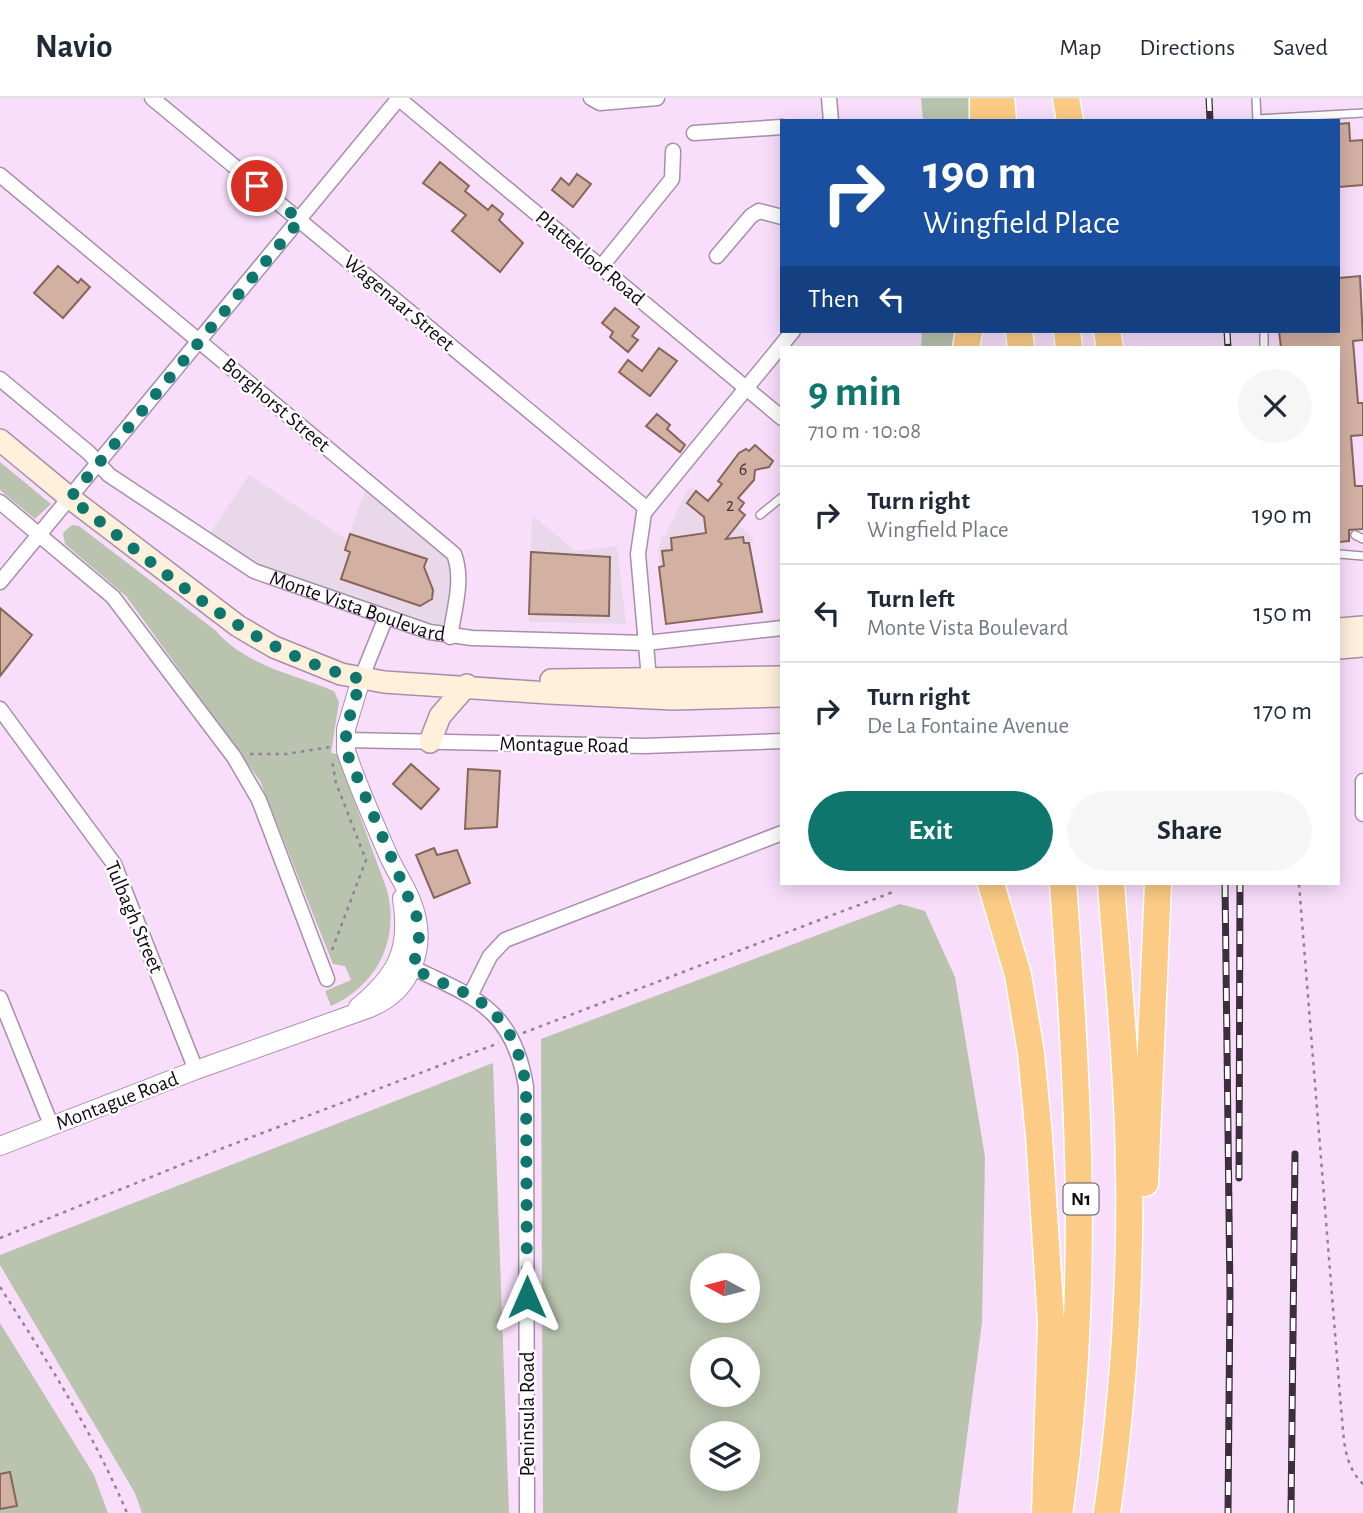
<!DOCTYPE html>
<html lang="en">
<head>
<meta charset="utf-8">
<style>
  body { margin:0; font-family:"Alegreya Sans",sans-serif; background:#f6f6f7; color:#1f2937; height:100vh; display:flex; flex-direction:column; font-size:26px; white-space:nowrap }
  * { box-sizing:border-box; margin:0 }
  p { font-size:23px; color:#747a83 }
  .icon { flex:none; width:38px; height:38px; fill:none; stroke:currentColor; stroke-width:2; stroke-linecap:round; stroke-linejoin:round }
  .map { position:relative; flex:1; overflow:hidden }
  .details { position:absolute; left:780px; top:248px; width:560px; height:539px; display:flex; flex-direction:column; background:#fff; border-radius:0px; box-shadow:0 4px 18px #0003 }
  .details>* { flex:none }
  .top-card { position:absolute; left:780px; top:21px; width:560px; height:214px; border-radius:0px; box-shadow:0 4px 18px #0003; background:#1a4fa0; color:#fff; overflow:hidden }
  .needle { width:46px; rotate:277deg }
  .fabs { position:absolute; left:690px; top:1155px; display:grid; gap:14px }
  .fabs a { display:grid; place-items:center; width:70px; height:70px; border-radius:50%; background:#fff; box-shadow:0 4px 18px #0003; font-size:35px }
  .pin { position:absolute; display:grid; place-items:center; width:60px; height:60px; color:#fff; margin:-30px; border:4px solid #fff; border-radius:50%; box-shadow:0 2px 7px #0007 }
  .me { position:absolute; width:77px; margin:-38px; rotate:0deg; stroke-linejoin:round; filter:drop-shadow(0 0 5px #0008) }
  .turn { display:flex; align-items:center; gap:24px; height:147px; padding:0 28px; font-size:32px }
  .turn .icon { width:91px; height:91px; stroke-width:2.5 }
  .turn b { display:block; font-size:49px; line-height:60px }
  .then { display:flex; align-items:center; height:66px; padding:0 28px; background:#0003; gap:14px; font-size:26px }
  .round { display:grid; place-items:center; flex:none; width:74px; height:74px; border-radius:37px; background:#f6f6f7 }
  .overview { display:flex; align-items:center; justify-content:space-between; height:119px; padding:0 28px }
  h1 { font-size:42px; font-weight:600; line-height:52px; color:#0f766e }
  .primary-button { display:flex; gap:14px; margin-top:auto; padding:14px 28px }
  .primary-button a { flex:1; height:80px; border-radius:42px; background:#0f766e; color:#fff; font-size:28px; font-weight:600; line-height:80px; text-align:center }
  .primary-button a+a { background:#f6f6f7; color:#1f2937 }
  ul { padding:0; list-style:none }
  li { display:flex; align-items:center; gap:21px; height:98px; padding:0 28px; border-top:2px solid #e0e1e3 }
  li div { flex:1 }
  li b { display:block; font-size:26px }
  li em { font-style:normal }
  header { display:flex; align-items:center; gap:42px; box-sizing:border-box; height:98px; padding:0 35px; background:#fff; border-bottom:2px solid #e0e1e3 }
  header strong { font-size:33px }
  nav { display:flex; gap:38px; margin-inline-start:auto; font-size:24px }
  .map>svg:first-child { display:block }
</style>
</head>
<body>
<header>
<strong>Navio</strong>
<nav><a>Map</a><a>Directions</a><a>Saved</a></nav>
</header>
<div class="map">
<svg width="1363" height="1415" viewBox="0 0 1363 1415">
  <rect width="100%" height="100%" fill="#f8defb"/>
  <path fill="#e8d8ea" d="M249,377L347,442L368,385L454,456L450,538L254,472L206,441Z
    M690,388L755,441L749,445L762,514L666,526L658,452L662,437L665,438Z
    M532,417L575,453L617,448L626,526L529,524Z"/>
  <path fill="#b9c3ad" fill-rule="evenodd" d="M921,0H974L975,23H923Z
    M922,233H962L959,250H921Z
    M0,364L51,406L35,421L0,392Z
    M72,427L79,428L215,532C246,568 291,575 334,593L339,604L331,655L337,656L387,792C400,842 377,887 331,908L325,893L351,882L345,868L333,866L260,683L126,498L65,446L63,435Z
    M900,806L925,813L955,879L985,1059L982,1224L957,1415H543L541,941ZM702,1167H747V1213H702ZM702,1251H747V1297H702ZM702,1335H747V1381H702Z
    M493,965L509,1415H142L135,1395L0,1167V1157Z
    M0,1225L94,1377L108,1415H0Z"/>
  <path fill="#d2b0a2" stroke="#876659" stroke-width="2" d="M1349,25L1350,43L1363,42V87L1339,89V26Z
    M440,64L469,88L465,93L488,112L492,107L503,116L499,122L523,145L500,174L452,133L466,117L423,85Z
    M577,76L591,86L573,109L552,92L561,80L569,87Z
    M58,168L78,185L81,181L90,189L63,220L34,195Z
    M1360,178L1363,242L1353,243L1358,305H1363V337L1351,338L1355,388H1363V431L1349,432V443L1339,444V250H1281L1279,233H1339V180Z
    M615,210L639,229L632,238L638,242L628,254L610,239L613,234L602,225Z
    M659,250L677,263L650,298L619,274L628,262L642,273Z
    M657,316L670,327L667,331L685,347L680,354L646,328Z
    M755,347L773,363L769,369L755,372L754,382L738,400L744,405L739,412L745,417L726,441L743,439L744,445H749L762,514L666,526L659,469L664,468L662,453L672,452L671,440L706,435L704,419L687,405L696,393L708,403L722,386L718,383L739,355L746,351L749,353Z
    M350,436L427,461L424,469L433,492L432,501L420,508L341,481L350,454L345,452Z
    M531,454L610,459L609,518L529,516Z
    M0,510L32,537L0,578Z
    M411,666L439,691L421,711L393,686Z
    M468,671L500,673L497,729L465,731Z
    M434,750L437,757L457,752L470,785L434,800L416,757Z
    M10,1374L17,1408L0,1411V1376Z"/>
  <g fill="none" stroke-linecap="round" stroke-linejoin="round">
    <g stroke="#a78faa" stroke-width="10">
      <path id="service" d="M1256,0L1257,23
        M1257,21L1363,15
        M1264,233V250
        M760,417L782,399
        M1355,437L1363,441
        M1339,456L1363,458"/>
    </g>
    <g stroke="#a78faa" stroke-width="17">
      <g id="minor">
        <path d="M152,0L646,410"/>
        <path d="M398,0L782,320"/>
        <path d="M591,0L600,5L657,0"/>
        <path d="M829,0L831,23"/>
        <path d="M694,35L782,29"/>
        <path d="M0,77L454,456C464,481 454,512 450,539"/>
        <path d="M717,158L751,118L759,113L782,119"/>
        <path d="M601,169L672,81L673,53"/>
        <path id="s1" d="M0,281L89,355L109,377L254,473L430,534L472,540L646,545L782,530"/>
        <path d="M0,404L113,499L234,659L259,702L327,881"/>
        <path d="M0,484L399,0"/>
        <path d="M361,581L386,519"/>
        <path d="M654,588L649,581L638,456L644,415L793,233"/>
        <path d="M0,611L114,766L196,972"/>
        <path d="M345,642L644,648L782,643"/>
        <path d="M1363,683V716"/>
        <path d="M403,865C470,898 513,907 526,989L527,1415"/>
        <path d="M470,898L490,858L505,842L782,735"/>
        <path d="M0,900L52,1029"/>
      </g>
    </g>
    <g stroke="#a78faa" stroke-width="20">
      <path id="tertiary" d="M358,909C398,876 410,851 402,800
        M0,1048L196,972L370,910C414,892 429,845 411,802C405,787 396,774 389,759C374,724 358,689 346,653V631L361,581"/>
    </g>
    <g stroke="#a78faa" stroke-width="24">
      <path id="secondary" d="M0,342L70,400L238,528L274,549L341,576L384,584L549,595L673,601L782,598
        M1339,531L1363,529
        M1339,550L1363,548
        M551,582L782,579
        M430,644L440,618L467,587"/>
    </g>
    <g stroke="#fff" stroke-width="29">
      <path id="motorway" d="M983,0V23
        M1001,0L1003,23
        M1066,0L1070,23
        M1019,233L1021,250
        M1067,233L1069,250
        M1107,233L1110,250
        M966,250L969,233
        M991,786L1018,877L1031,955L1039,1038L1051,1224L1045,1415
        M1145,1085L1158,786
        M1060,1410C1090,1199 1079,997 1063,786
        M1107,1415C1123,1301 1131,1187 1129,1071C1128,976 1118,881 1111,786"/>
    </g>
    <path stroke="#948196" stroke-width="2.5" stroke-dasharray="3.5 5" stroke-linecap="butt" d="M250,656H286L330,649
      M1299,786L1341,1310C1344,1336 1342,1366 1363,1386
      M332,852L366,762L336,685L332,662
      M523,935L893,794
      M0,1140L223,1050L499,945
      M0,1189C46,1261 94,1336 127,1415"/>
    <use href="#service" stroke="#fff" stroke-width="7"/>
    <use href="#minor" stroke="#fff" stroke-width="14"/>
    <use href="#tertiary" stroke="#fff" stroke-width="18"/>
    <use href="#secondary" stroke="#fef0db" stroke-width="21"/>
    <use href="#motorway" stroke="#fccc86" stroke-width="26"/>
    <g stroke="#3b2f3c" stroke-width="7">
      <path id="rail" d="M1209,0L1210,23
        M1227,233L1228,250
        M1225,786L1230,1196L1228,1415
        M1239,1080L1240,786
        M1291,1415L1295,1056"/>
    </g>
    <use href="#rail" stroke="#fff" stroke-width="4.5" stroke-dasharray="13" stroke-linecap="butt"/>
  </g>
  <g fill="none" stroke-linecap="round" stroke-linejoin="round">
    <path stroke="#0f766e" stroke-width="12" stroke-dasharray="0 21.6" d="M257,88L300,122L70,400C160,469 248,554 361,581L346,631V653L418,822L419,843L413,870C430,881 450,887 467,896C506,916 520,949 526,989L527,1199"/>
  </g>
  <g text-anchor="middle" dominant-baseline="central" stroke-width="5" stroke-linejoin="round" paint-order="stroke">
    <g font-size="18" fill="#423337">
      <text x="743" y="372">6</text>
      <text x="730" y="408">2</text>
    </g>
    <rect fill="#fff" stroke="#59535a" stroke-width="2" x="1063.5" y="1085.5" width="35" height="31" rx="5"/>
    <g font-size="19" font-weight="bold" fill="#120913">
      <text x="1081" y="1101">N1</text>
    </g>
    <g font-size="21" fill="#120913" stroke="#fff">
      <text transform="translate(590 160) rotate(40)">Plattekloof Road</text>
      <text transform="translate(399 205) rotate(40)">Wagenaar Street</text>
      <text transform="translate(276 307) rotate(40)">Borghorst Street</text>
      <text stroke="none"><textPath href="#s1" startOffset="429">Monte Vista Boulevard</textPath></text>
      <text transform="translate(564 647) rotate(1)">Montague Road</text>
      <text transform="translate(134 819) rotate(67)">Tulbagh Street</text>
      <text transform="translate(117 1003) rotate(-21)">Montague Road</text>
      <text transform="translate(527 1316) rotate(-90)">Peninsula Road</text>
    </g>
  </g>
</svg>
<div class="fabs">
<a><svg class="needle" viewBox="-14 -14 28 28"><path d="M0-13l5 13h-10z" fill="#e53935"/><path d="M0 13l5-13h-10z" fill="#747a83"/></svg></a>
<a><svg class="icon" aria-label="search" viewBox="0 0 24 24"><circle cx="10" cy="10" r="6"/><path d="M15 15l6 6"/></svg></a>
<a><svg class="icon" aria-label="layers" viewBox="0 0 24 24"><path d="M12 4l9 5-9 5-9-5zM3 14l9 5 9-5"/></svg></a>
</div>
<div class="pin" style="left:257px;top:88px;background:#d93025"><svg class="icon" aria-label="arrive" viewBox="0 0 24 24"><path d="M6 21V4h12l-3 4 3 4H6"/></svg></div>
<svg class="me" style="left:527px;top:1199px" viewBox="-20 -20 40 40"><path d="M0-17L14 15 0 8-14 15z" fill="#0f766e" stroke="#fff" stroke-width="4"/></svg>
<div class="top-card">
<div class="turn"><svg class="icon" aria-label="right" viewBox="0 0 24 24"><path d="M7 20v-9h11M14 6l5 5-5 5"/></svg><div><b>190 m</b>Wingfield Place</div></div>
<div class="then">Then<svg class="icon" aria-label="left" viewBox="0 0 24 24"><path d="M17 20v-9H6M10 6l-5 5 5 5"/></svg></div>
</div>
<section class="details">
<div class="overview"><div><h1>9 min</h1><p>710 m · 10:08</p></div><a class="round"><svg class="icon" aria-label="close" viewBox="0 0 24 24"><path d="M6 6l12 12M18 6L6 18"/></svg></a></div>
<ul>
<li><svg class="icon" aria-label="right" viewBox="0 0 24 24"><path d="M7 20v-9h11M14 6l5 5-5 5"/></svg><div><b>Turn right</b><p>Wingfield Place</p></div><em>190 m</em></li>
<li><svg class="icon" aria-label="left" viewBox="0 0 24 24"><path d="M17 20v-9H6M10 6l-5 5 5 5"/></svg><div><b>Turn left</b><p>Monte Vista Boulevard</p></div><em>150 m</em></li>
<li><svg class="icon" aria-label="right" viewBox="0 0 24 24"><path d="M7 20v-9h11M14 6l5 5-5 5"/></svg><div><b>Turn right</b><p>De La Fontaine Avenue</p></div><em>170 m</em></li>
</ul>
<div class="primary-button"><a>Exit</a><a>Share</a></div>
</section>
</div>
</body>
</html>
